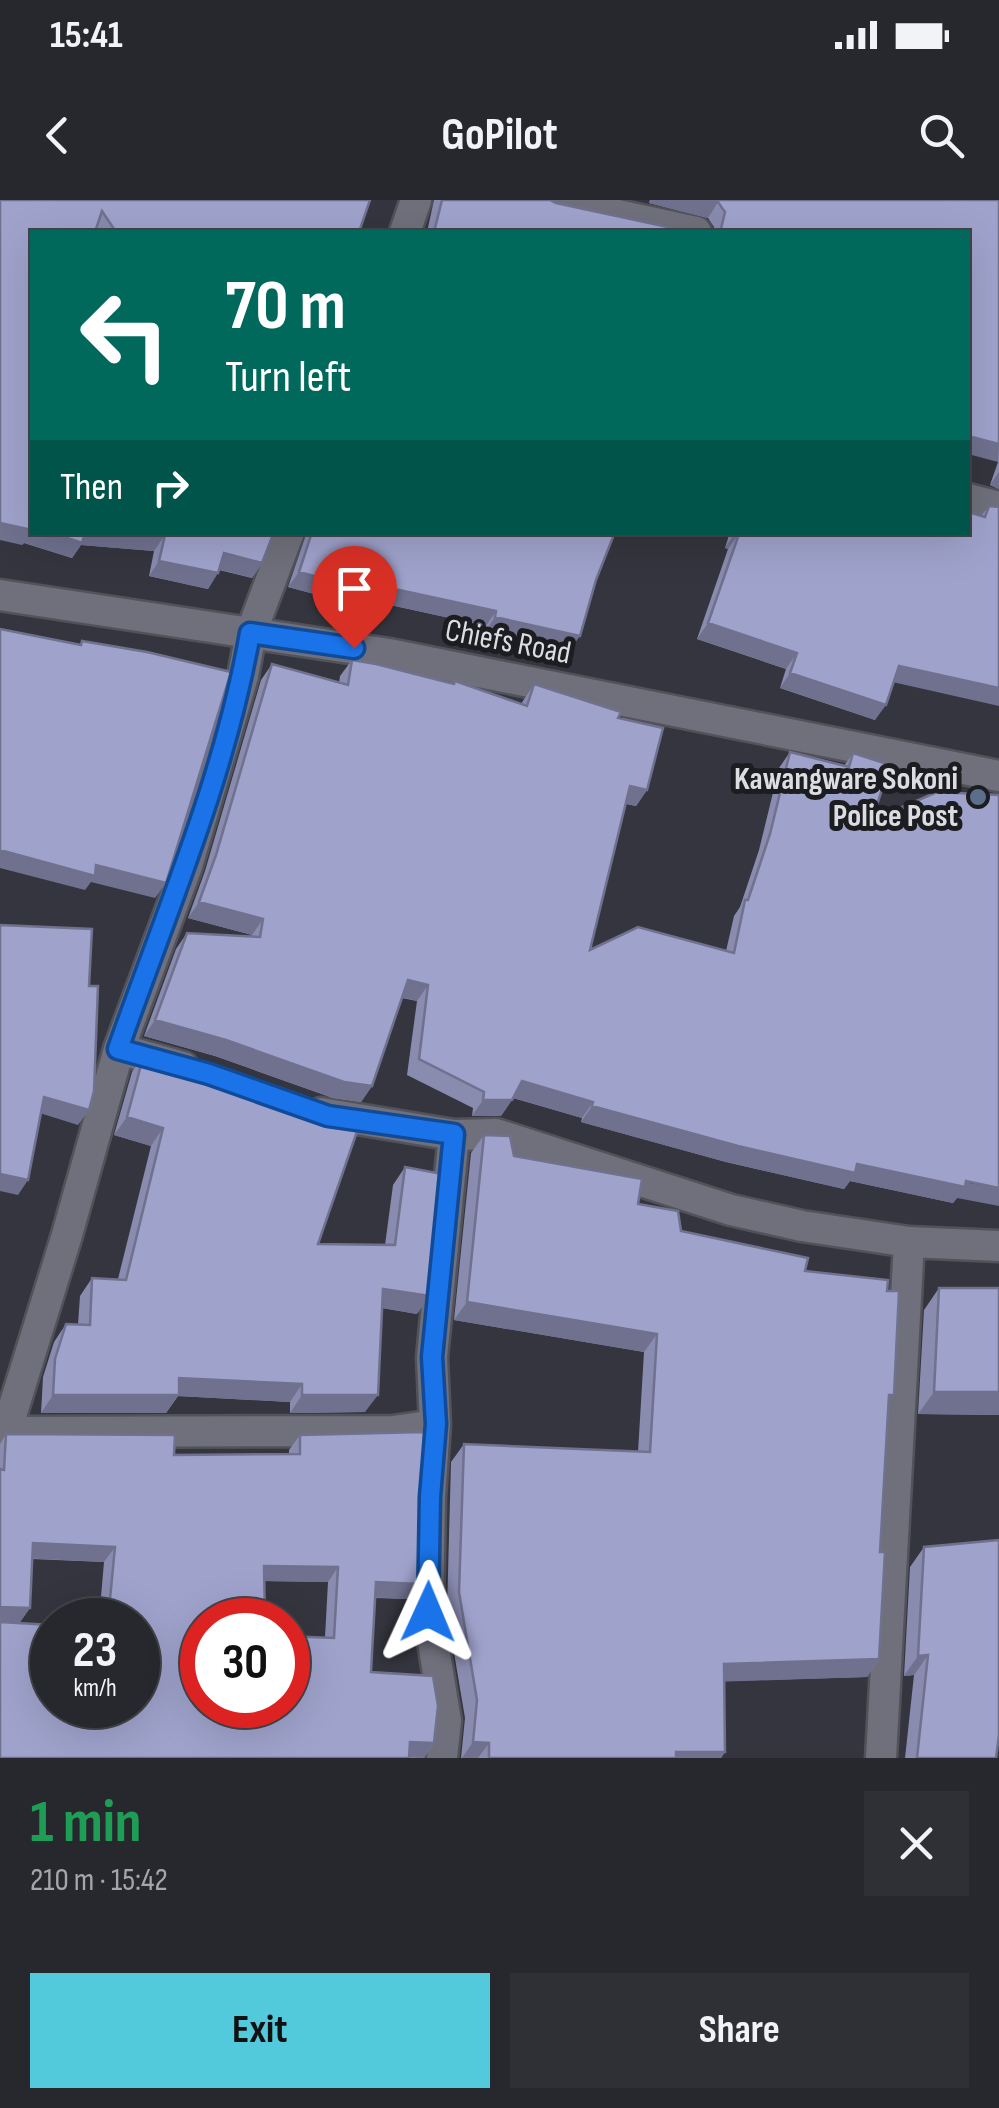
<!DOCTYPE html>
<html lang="en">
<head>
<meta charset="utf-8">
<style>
  body { margin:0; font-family:"Sofia Sans Condensed",sans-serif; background:#2f3036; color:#f1f3f6; height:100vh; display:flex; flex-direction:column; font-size:38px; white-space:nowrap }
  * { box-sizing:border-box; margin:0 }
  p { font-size:32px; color:#a4a6aa }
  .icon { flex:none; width:55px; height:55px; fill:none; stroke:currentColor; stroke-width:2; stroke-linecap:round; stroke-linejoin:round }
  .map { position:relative; height:1558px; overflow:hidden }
  .sheet { display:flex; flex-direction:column; background:#27282e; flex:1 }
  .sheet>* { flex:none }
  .guide { position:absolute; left:30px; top:30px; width:940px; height:305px; border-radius:0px; box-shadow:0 10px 40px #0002,0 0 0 2px #43444a; background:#00695c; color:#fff; overflow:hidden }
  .speed { position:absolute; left:30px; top:1398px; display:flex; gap:20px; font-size:50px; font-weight:700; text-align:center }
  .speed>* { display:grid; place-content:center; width:130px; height:130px; border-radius:50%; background:#27282e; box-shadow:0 10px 40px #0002,0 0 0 2px #43444a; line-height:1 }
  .speed small { font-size:25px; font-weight:400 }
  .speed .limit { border:15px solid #d22; background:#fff; color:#111 }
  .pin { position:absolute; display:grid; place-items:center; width:85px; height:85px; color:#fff; margin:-102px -42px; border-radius:50% 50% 50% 0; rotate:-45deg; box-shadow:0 0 10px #0007 }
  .pin .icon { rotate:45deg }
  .me { position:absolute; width:110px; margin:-55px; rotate:1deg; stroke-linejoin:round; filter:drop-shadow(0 0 8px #0008) }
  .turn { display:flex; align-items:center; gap:35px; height:210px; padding:0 30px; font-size:45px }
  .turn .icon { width:130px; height:130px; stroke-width:2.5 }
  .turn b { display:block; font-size:70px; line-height:85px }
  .then { display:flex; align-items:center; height:95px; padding:0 30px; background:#0003; gap:20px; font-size:38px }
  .round { display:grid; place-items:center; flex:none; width:105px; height:105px; border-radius:0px; background:#2f3036 }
  .summary { display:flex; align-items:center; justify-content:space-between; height:170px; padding:0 30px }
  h1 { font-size:60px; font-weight:700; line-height:75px; color:#1e9e55 }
  .button { display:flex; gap:20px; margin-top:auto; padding:20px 30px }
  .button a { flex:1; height:115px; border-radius:0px; background:#53cadc; color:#111; font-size:40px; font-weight:700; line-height:115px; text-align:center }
  .button a+a { background:#2f3036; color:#f1f3f6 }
  .status { display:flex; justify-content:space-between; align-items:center; height:70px; padding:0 50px; background:#27282e; direction:ltr }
  .status svg { height:28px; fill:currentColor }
  header { display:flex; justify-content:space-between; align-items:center; height:130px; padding:0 30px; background:#27282e; font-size:45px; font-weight:700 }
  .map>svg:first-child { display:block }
</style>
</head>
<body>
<div class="status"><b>15:41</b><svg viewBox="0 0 49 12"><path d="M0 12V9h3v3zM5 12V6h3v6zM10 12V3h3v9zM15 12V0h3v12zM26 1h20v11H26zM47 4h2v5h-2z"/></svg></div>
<header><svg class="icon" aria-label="back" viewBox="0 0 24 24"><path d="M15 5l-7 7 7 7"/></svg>GoPilot<svg class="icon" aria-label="search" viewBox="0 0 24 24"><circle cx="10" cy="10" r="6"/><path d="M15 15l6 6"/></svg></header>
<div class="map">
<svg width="999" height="1558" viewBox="0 0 999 1558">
  <rect width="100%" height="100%" fill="#34353e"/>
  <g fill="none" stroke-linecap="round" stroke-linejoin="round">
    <g stroke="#51525a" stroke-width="35">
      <path id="minor" d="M549,0L696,32
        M405,32L416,0
        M968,299L999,307
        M0,395L389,454L999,576
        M119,849L183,867
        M321,913L454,935L496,934L731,1010L802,1026L909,1042L881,1558
        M909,1042L999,1046
        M435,1225L432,1157L454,935
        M0,1232L393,1231L435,1225L430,1297L428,1412L446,1521L442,1558
        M6,1232L67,1035L119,849L187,666L243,476L251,433L289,332"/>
    </g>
    <use href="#minor" stroke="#6f707b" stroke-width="30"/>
  </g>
  <path fill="#898baf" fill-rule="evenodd" d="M0,0L359,32H32V332H274L262,363L252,378L219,370L208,389L149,376L154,351L81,345L72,358L24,343L22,345Z
    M434,0H550L556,3L691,32H427Z
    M650,0H999V289L990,285L998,262L968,32H713L714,27L708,18L649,3Z
    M989,306L999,307L893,482L875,520L780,488L786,469L697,439L728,349L725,348L730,332H968Z
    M307,332H615L569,451L484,433L486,426L322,390L318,395L288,387Z
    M352,460L521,504L534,484L618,518L647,590L636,606L626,604L590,750L726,751L734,716L740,707L759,650L779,568L790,552L844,566L853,553L872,620L957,998L953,1003L850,981L844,989L726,962L581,922L582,918L513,898L501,916H472L473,908L407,875L417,801L402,798L372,886L361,902L333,898L215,856L144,836L176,749L187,733L251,736L252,735L188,718L205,671L261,480L272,464L339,483L340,476Z
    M144,854L318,1044L385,1045L393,985L405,967L417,1114L382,1108L365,1212L290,1213V1202L178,1196L166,1213H41L43,1177L54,1142L66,1124H78L80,1096L92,1078L118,1079L151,946L114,935L132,872Z
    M484,935L514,956L638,1004L681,1031L805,1071L887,1091L888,1203L880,1352L879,1459L867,1477L725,1481V1552L721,1558H461L465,1518L447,1411L451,1262L464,1244L638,1252L644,1152L454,1120L471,953Z
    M939,1088H999V1215L918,1214L924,1110Z
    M6,1234L174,1255L289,1254V1250L300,1235L420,1384L409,1399L375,1398L371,1472L434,1543L424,1558H0V1244ZM32,1359L104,1362L99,1420H138L52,1505L19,1423L30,1408ZM265,1381L328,1382L325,1437L202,1505Z
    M924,1347L996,1558H905L914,1475L904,1476L910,1367Z"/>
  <path fill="#6f718e" d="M651,0H709L718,2L708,18L649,3Z
    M968,236L999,244L998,262L968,254Z
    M999,272V289L990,285Z
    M0,323L32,328V332H126L165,335L154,351L81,345L72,358L24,343L22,345L0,340Z
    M735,332L739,334L728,349L725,348Z
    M224,353L262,363L252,378L213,368Z
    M159,361L218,373L208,389L149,376Z
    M299,372L330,375L496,411L486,426L322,390L318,395L288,387Z
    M495,417L580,436L569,451L484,433Z
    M708,423L797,453L786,469L697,439Z
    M899,466L999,488V506L888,481Z
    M790,473L886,505L875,520L780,488Z
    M630,586L647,590L636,606L619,602Z
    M0,650L96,665L166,683L155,698L91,682L85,690L0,668Z
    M199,702L263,719L252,735L188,718Z
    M408,780L428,785L417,801L397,796Z
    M155,820L226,840L372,886L361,902L333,898L215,856L144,836Z
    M522,881L593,902L582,918L510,897Z
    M44,897L89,910L78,925L33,911Z
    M483,900H512L501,916H472Z
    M592,906L857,964L999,988V1006L957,998L953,1003L850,981L844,989L726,962L581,922Z
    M127,917L163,928L151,946L114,935Z
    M0,974L28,980L18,995L0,991Z
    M383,1089L430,1096L417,1114L371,1106Z
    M467,1102L657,1134L644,1152L454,1120Z
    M179,1178L302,1184L290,1202L178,1196L166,1213H41L53,1195Z
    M934,1192H999V1215L918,1214Z
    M302,1195H378L365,1212L290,1213Z
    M33,1343L115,1347L104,1362L22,1358Z
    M264,1366L338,1367L328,1382L254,1381Z
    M376,1382L420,1384L409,1399L365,1397Z
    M0,1407L30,1408L19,1424L0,1423Z
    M928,1455L914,1475L904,1476L918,1456Z
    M879,1459L867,1477L712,1482L724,1464Z
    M410,1542L434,1543L424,1558L399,1557Z
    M473,1542L489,1543L478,1558H462Z
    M676,1552H725L721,1558H672Z"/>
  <path fill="#9fa2cb" stroke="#6f718e" stroke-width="2.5" fill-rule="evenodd" d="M0,0H370L359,32H116L102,11L95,32H32V330L0,323Z
    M442,0H550L556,3L691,32H434Z
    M709,0H999V244L968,236V32H716L721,29L725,12L718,2Z
    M989,306L999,307V488L899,466L886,505L790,473L797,453L708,423L739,334L736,332H968V312L985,317Z
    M50,332H85L82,343Z
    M126,332H274L262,363L224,353L218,373L159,361L165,335Z
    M312,332H615L596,380L580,436L495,417L496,411L330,375L329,380L299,372Z
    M0,429L81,445L82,441L147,452L231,472L166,683L96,665L95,676L0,650Z
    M352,460L376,464L454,484L455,481L527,506L534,484L621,512L618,518L663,528L647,590L630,586L590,750L638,727L734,753L745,700H748L770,634L790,552L849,567L853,553L890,565L872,620L937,592L999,595V988L966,981L965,987L857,964L855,973L738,946L592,906L593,902L522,881L512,900H483L484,892L419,859L428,785L408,780L372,886L344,882L226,840L155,820L187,733L260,737L263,719L199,702L216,655L272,464L348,485Z
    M0,725L92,729L89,786H98L94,891L89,910L44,897L28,980L0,974Z
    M144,854L216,874L334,916L361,920L318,1044L395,1045L405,967L442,974L430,1096L383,1089L378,1195H302V1184L179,1178V1195H53L55,1159L66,1124L90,1125L92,1078L126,1080L163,928L127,917Z
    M484,935L510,936L514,956L642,979L638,1004L678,1011L681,1031L808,1058L805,1071L888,1080L887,1091H899L894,1195H889L880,1352H885L879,1459L724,1464L725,1552H676V1558H489V1543L473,1542L477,1500L459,1392L464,1244L650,1252L657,1134L467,1102Z
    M939,1088H999V1192H934Z
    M424,1232L420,1384L376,1382L371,1472L433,1476L438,1506L434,1543L410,1542L409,1558H0V1422L52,1425V1505H138V1420H108L115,1347L33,1343L30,1408L0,1407V1269L4,1270L6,1234L175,1235L174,1255L300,1254V1235ZM264,1366L338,1367L334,1438L288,1436V1505H202V1420H265Z
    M999,1340V1535L996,1558H917L928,1455L918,1456L924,1347Z"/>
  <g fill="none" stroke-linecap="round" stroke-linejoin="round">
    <g stroke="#114b97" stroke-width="25">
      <path id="route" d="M354,448L250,433C225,577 166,712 118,849L209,874L328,916L454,934L432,1157L436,1224L430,1297L428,1412"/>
    </g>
    <use href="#route" stroke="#1a73e8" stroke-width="18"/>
  </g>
  <circle fill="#5c6f8a" stroke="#1c1d21" stroke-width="4" cx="978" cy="597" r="10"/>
  <g text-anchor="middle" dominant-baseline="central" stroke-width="10" stroke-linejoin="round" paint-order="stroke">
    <g font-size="32" fill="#dcdde3" stroke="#1c1d21">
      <text transform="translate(508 442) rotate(11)">Chiefs Road</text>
    </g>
    <g font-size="32" font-weight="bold" fill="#dcdde3" stroke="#1c1d21" text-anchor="end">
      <text x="958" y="579">Kawangware Sokoni<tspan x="958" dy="37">Police Post</tspan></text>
    </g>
  </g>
</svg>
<div class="speed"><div>23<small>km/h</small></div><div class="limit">30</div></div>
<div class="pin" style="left:354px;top:448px;background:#d93025"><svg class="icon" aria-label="arrive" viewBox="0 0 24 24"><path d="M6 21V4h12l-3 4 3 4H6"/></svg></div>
<svg class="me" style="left:428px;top:1412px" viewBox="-20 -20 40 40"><path d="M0-17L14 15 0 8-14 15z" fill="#1a73e8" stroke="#fff" stroke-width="4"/></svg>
<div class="guide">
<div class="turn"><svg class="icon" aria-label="left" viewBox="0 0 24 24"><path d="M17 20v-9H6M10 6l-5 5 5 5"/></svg><div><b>70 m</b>Turn left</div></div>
<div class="then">Then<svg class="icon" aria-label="right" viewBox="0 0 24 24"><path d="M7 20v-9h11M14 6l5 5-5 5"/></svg></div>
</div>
</div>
<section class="sheet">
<div class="summary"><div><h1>1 min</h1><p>210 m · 15:42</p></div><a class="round"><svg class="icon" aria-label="close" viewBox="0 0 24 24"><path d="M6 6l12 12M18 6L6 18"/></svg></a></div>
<div class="button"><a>Exit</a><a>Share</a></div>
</section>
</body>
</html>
